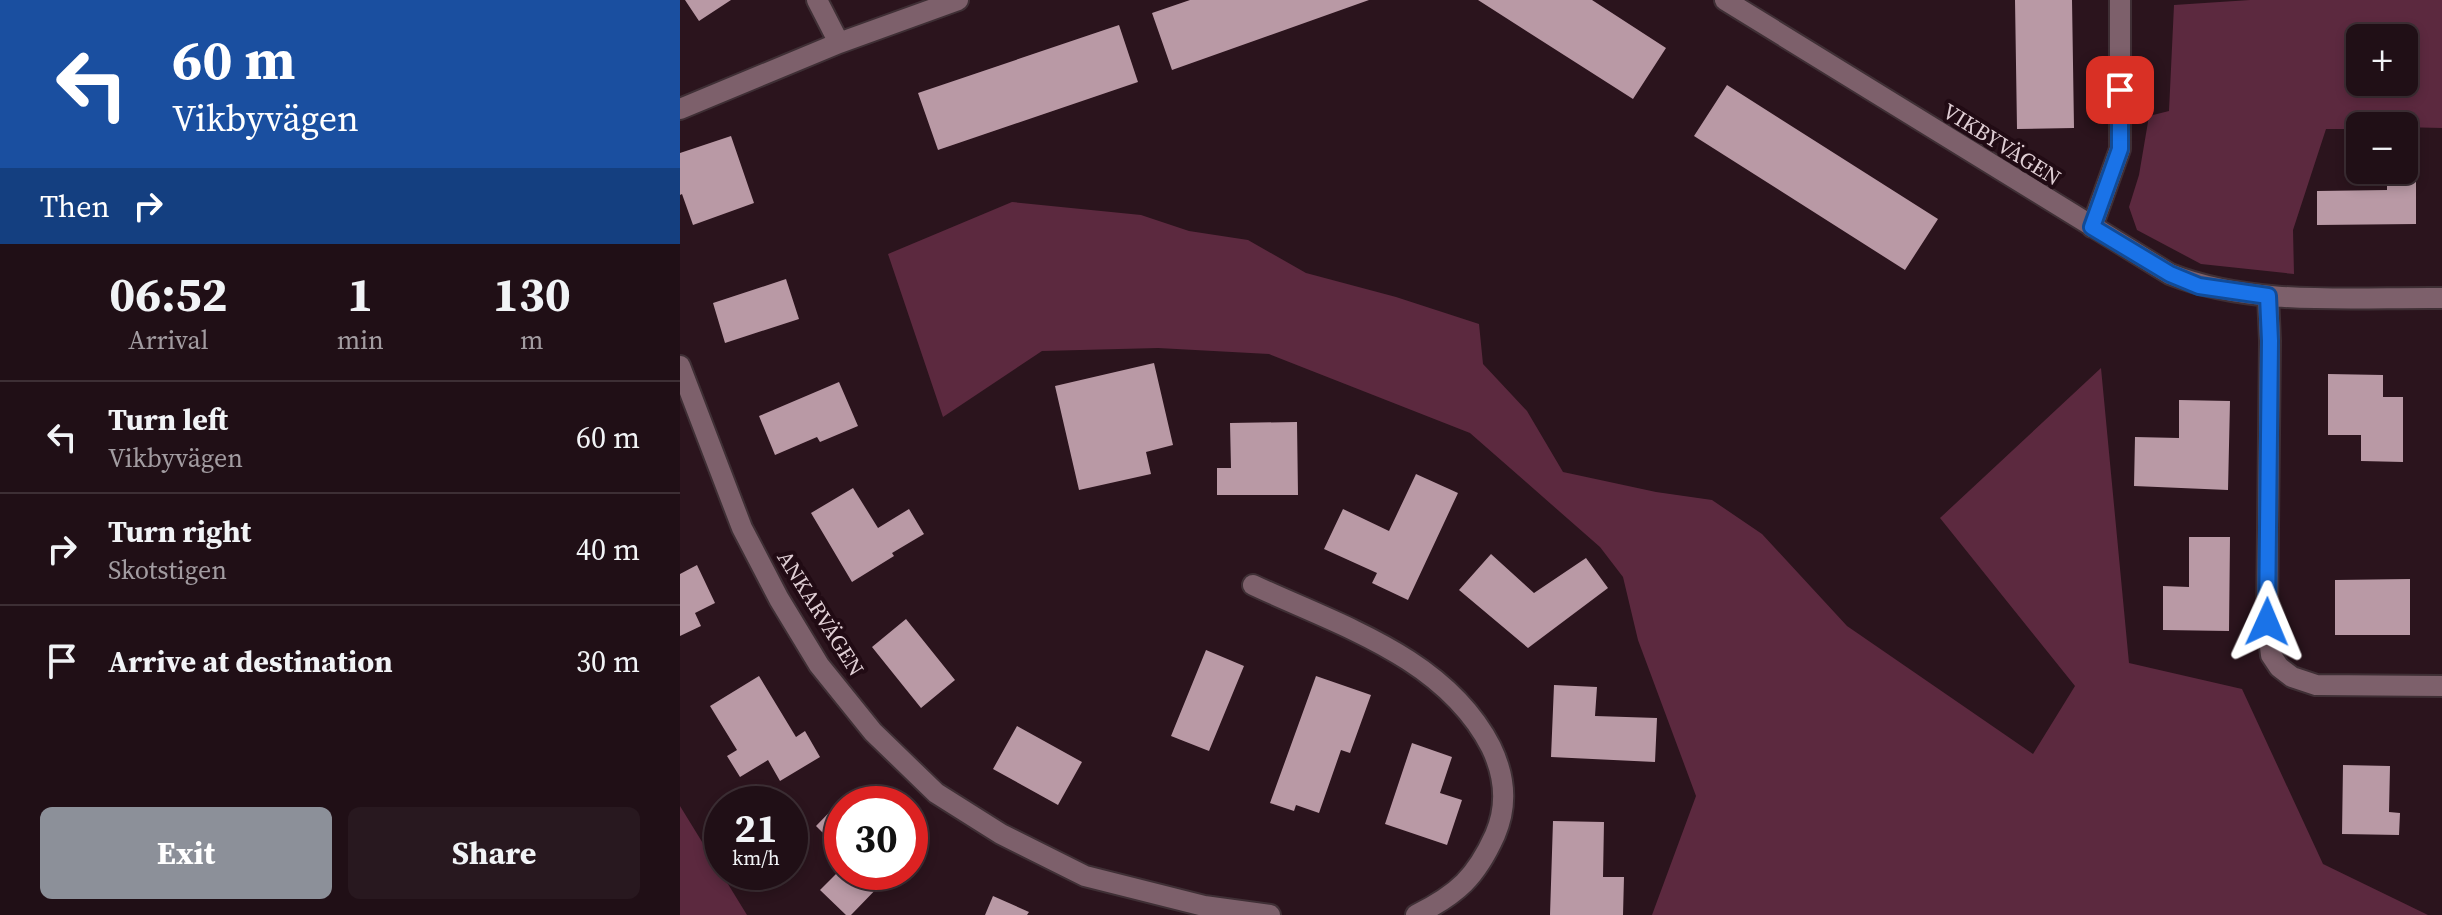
<!DOCTYPE html>
<html lang="en">
<head>
<meta charset="utf-8">
<style>
  body { margin:0; font-family:"Source Serif 4",serif; background:#28181f; color:#f1f3f6; height:100vh; display:flex; flex-direction:column; font-size:30px; white-space:nowrap }
  * { box-sizing:border-box; margin:0 }
  p { font-size:26px; color:#a29ca1 }
  .icon { flex:none; width:44px; height:44px; fill:none; stroke:currentColor; stroke-width:2; stroke-linecap:round; stroke-linejoin:round }
  .map { position:relative; flex:1; overflow:hidden }
  .sheet { display:flex; flex-direction:column; background:#200f16; width:680px }
  .sheet>* { flex:none }
  .hud { background:#1a4fa0; color:#fff; overflow:hidden }
  .controls { position:absolute; left:1666px; top:24px; display:grid; gap:16px }
  .controls a { display:grid; place-items:center; width:72px; height:72px; border-radius:12px; background:#200f16; box-shadow:0 4px 12px #0003,0 0 0 2px #3d2f35; font-size:40px }
  .speed { position:absolute; left:24px; top:786px; display:flex; gap:16px; font-size:40px; font-weight:700; text-align:center }
  .speed>* { display:grid; place-content:center; width:104px; height:104px; border-radius:50%; background:#200f16; box-shadow:0 4px 12px #0003,0 0 0 2px #3d2f35; line-height:1 }
  .speed small { font-size:20px; font-weight:400 }
  .speed .limit { border:12px solid #d22; background:#fff; color:#111 }
  .pin { position:absolute; display:grid; place-items:center; width:68px; height:68px; color:#fff; margin:-34px; border-radius:16px; box-shadow:0 4px 12px #0006 }
  .me { position:absolute; width:88px; margin:-44px; rotate:1deg; stroke-linejoin:round; filter:drop-shadow(0 0 6px #0008) }
  .turn { display:flex; align-items:center; gap:28px; height:168px; padding:0 40px; font-size:36px }
  .turn .icon { width:104px; height:104px; stroke-width:2.5 }
  .turn b { display:block; font-size:56px; line-height:68px }
  .then { display:flex; align-items:center; height:76px; padding:0 40px; background:#0003; gap:16px; font-size:30px }
  .eta { display:flex; justify-content:space-evenly; align-items:center; height:136px; text-align:center }
  .eta b { font-size:48px; font-weight:700; line-height:56px }
  .button { display:flex; gap:16px; margin-top:auto; padding:16px 40px }
  .button a { flex:1; height:92px; border-radius:12px; background:#8c9099; color:#fff; font-size:32px; font-weight:700; line-height:92px; text-align:center }
  .button a+a { background:#28181f; color:#f1f3f6 }
  ul { padding:0; list-style:none }
  li { display:flex; align-items:center; gap:24px; height:112px; padding:0 40px; border-top:2px solid #3d2f35 }
  li div { flex:1 }
  li b { display:block; font-size:30px }
  li em { font-style:normal }
  main { display:flex; flex:1; min-height:0 }
  .map>svg:first-child { display:block }
</style>
</head>
<body>
<main>
<section class="sheet">
<div class="hud">
<div class="turn"><svg class="icon" aria-label="left" viewBox="0 0 24 24"><path d="M17 20v-9H6M10 6l-5 5 5 5"/></svg><div><b>60 m</b>Vikbyvägen</div></div>
<div class="then">Then<svg class="icon" aria-label="right" viewBox="0 0 24 24"><path d="M7 20v-9h11M14 6l5 5-5 5"/></svg></div>
</div>
<div class="eta">
<div><b>06:52</b><p>Arrival</p></div>
<div><b>1</b><p>min</p></div>
<div><b>130</b><p>m</p></div>
</div>
<ul>
<li><svg class="icon" aria-label="left" viewBox="0 0 24 24"><path d="M17 20v-9H6M10 6l-5 5 5 5"/></svg><div><b>Turn left</b><p>Vikbyvägen</p></div><em>60 m</em></li>
<li><svg class="icon" aria-label="right" viewBox="0 0 24 24"><path d="M7 20v-9h11M14 6l5 5-5 5"/></svg><div><b>Turn right</b><p>Skotstigen</p></div><em>40 m</em></li>
<li><svg class="icon" aria-label="arrive" viewBox="0 0 24 24"><path d="M6 21V4h12l-3 4 3 4H6"/></svg><div><b>Arrive at destination</b></div><em>30 m</em></li>
</ul>
<div class="button"><a>Exit</a><a>Share</a></div>
</section>
<div class="map">
<svg width="1762" height="915" viewBox="0 0 1762 915">
  <rect width="100%" height="100%" fill="#2b141d"/>
  <path fill="#5c293f" fill-rule="evenodd" d="M1570,0H1762V128L1680,126V129H1646L1613,230L1614,274L1521,264L1457,230L1449,207L1459,175L1469,116L1489,111L1494,5ZM1724,38V82H1680V38Z
    M332,202L461,215L509,231L568,240L626,273L716,297L799,324L803,364L847,411L883,472L976,492L1032,500L1082,534L1167,626L1353,754L1395,686L1260,518L1421,368L1449,663L1562,689L1643,864L1748,915H972L1016,796L958,640L943,577L920,547L790,433L589,354L478,348L362,351L263,417L208,254Z
    M0,806L67,915H0Z"/>
  <path fill="#b999a5" d="M5,0H51L19,21Z
    M510,0H689L492,70L472,13Z
    M798,0H912L986,48L953,99Z
    M1335,0H1392L1394,128L1337,129Z
    M439,25L458,82L258,150L238,93Z
    M1047,85L1258,219L1225,270L1014,136Z
    M51,136L74,203L13,225L2,194L0,195V153Z
    M1724,162H1736V224L1637,225V191L1707,190V170H1724Z
    M106,279L119,319L45,343L33,303Z
    M474,363L493,445L466,452L471,474L399,490L375,386Z
    M1648,374L1703,375V397H1723V462L1681,461V435H1648Z
    M159,382L178,426L140,442L137,437L95,455L79,416Z
    M1499,400L1550,401L1548,490L1454,486L1455,437L1499,438Z
    M617,422L618,495H537V468H551L550,423Z
    M736,474L778,493L728,600L692,583L697,573L644,549L663,509L709,531Z
    M173,488L198,528L229,509L244,534L212,553L214,556L172,582L131,513Z
    M1509,537H1550L1549,631L1483,630V586L1509,587Z
    M811,554L854,593L906,558L928,588L848,648L779,590Z
    M17,565L35,603L15,613L21,626L0,636V574Z
    M1730,579V635H1655V580Z
    M226,619L275,680L241,708L192,647Z
    M526,650L564,666L529,751L491,736Z
    M79,676L116,737L125,731L140,757L100,781L88,760L60,777L47,756L57,750L30,706Z
    M636,676L691,695L670,753L661,750L639,813L616,805L614,811L590,803Z
    M874,685L917,687L915,716L977,718L975,762L871,757Z
    M337,726L402,762L378,805L313,769Z
    M732,743L772,757L760,793L782,800L767,845L705,824Z
    M1663,765L1710,766L1709,812L1720,813L1719,835L1662,834Z
    M170,791L184,804H162V852L136,826Z
    M873,821L924,822L923,877H944L943,915H870Z
    M162,868V872H204L199,877L203,882L171,915H166L140,890Z
    M313,896L349,912L347,915H305Z"/>
  <g fill="none" stroke-linecap="round" stroke-linejoin="round">
    <g stroke="#3f2f35" stroke-width="24">
      <path id="minor" d="M137,0L159,43
        M1045,0L1490,274C1573,307 1674,297 1762,298
        M0,109L159,43L278,0
        M1412,227L1440,149V0
        M1588,296L1590,341L1587,622L1591,655L1599,667L1612,677L1636,685L1762,686
        M0,366L62,528L99,599L139,665L193,732L256,793L321,834L405,876L524,906L590,915
        M573,585C658,625 765,657 811,747C825,776 828,805 815,835C796,877 778,894 736,915"/>
    </g>
    <use href="#minor" stroke="#7d606b" stroke-width="20"/>
  </g>
  <g fill="none" stroke-linecap="round" stroke-linejoin="round">
    <g stroke="#114b97" stroke-width="20">
      <path id="route" d="M1440,90V149L1412,227L1490,274L1519,286L1588,296L1590,341L1587,622"/>
    </g>
    <use href="#route" stroke="#1a73e8" stroke-width="14"/>
  </g>
  <g text-anchor="middle" dominant-baseline="central" stroke-width="8" stroke-linejoin="round" paint-order="stroke">
    <g font-size="22" fill="#dfced4" stroke="#210b14">
      <text transform="translate(1322 144) rotate(32)">VIKBYVÄGEN</text>
      <text transform="translate(141 613) rotate(58)">ANKARVÄGEN</text>
    </g>
  </g>
</svg>
<div class="controls">
<a>+</a>
<a>−</a>
</div>
<div class="speed"><div>21<small>km/h</small></div><div class="limit">30</div></div>
<div class="pin" style="left:1440px;top:90px;background:#d93025"><svg class="icon" aria-label="arrive" viewBox="0 0 24 24"><path d="M6 21V4h12l-3 4 3 4H6"/></svg></div>
<svg class="me" style="left:1587px;top:622px" viewBox="-20 -20 40 40"><path d="M0-17L14 15 0 8-14 15z" fill="#1a73e8" stroke="#fff" stroke-width="4"/></svg>
</div>
</main>
</body>
</html>
